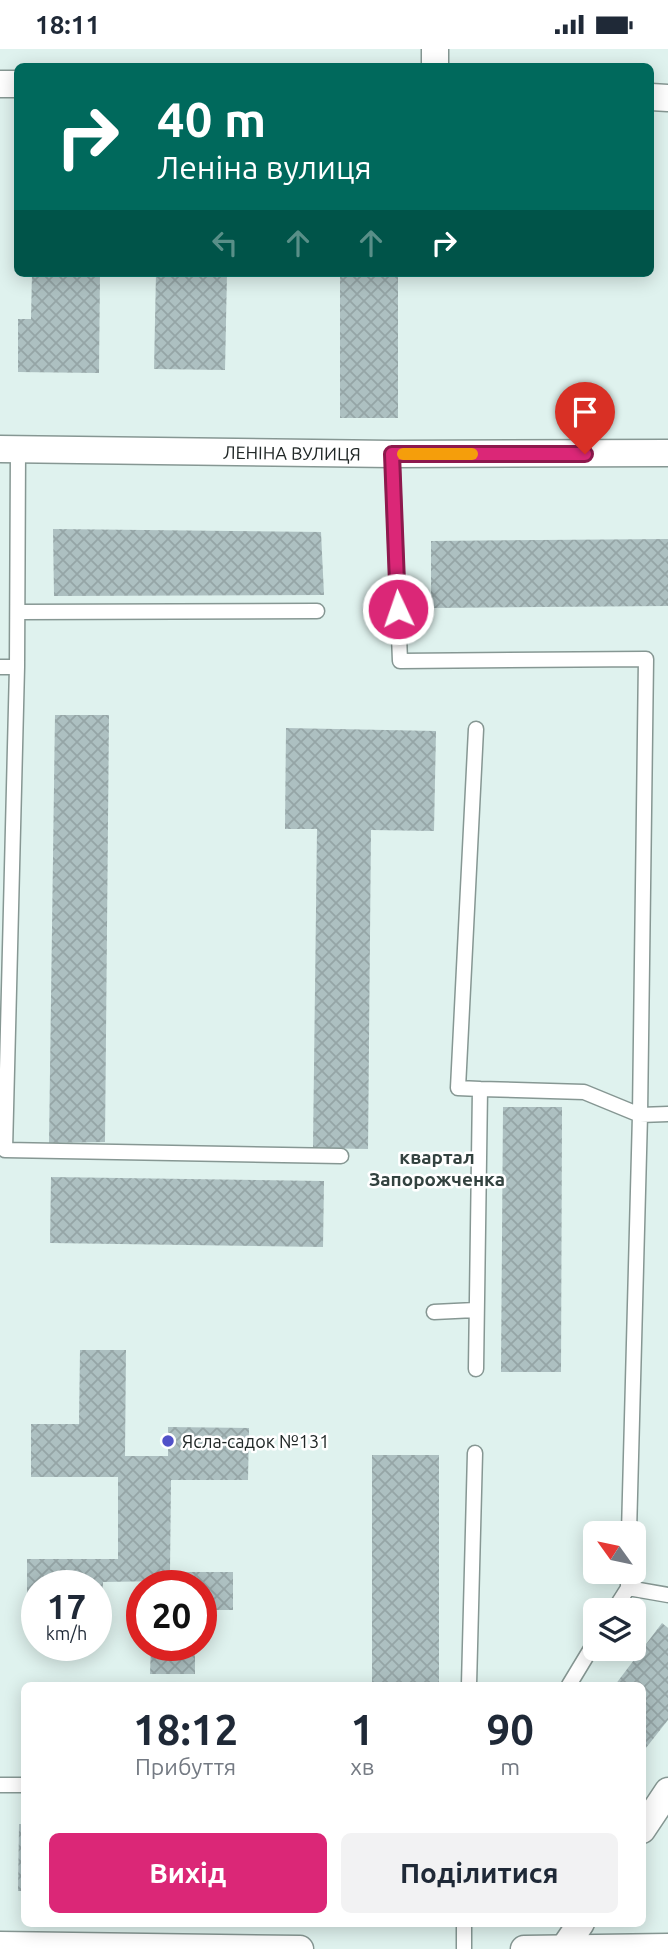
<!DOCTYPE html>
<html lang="uk">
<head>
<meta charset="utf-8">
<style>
  body { margin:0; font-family:Ubuntu,sans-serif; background:#f2f2f3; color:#1f2937; height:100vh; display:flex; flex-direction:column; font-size:26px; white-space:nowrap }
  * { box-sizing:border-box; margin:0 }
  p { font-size:23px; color:#747a83 }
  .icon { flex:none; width:38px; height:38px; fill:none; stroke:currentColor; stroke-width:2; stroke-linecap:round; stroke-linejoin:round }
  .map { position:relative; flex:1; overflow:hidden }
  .details { position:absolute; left:21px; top:1633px; width:625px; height:245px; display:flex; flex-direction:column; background:#fff; border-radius:10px; box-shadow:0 4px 18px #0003 }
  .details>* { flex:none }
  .guide { position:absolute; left:14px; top:14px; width:640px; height:214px; border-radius:10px; box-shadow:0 4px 18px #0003; background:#00695c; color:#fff; overflow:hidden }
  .needle { width:46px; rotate:303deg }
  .tools { position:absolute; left:583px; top:1472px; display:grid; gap:14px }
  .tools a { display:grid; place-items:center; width:63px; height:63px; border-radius:10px; background:#fff; box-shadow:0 4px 18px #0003; font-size:35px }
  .speed { position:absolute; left:21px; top:1521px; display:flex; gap:14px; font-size:35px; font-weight:700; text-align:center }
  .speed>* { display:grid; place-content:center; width:91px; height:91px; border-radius:50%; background:#fff; box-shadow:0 4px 18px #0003; line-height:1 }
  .speed small { font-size:18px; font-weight:400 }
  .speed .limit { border:10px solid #d22; background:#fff; color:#111 }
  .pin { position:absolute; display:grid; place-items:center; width:60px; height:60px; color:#fff; margin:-72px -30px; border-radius:50% 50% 50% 0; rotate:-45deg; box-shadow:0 0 7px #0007 }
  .pin .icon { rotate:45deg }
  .me { position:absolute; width:77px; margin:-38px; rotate:357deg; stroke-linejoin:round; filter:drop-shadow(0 0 5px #0008) }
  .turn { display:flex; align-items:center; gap:24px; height:147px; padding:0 28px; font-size:32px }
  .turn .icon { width:91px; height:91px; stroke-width:2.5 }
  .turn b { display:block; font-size:49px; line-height:60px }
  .lanes { display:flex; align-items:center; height:66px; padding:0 28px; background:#0003; justify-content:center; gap:35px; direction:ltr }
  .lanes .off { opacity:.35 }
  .eta { display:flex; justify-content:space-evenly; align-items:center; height:119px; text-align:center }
  .eta b { font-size:42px; font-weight:700; line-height:49px }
  .button { display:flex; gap:14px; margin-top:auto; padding:14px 28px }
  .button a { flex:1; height:80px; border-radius:10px; background:#db2777; color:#fff; font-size:28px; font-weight:700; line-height:80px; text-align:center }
  .button a+a { background:#f2f2f3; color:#1f2937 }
  .status { display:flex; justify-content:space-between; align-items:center; height:49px; padding:0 35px; background:#fff; direction:ltr }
  .status svg { height:19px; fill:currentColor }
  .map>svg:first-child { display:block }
</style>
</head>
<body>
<div class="status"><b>18:11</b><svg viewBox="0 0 49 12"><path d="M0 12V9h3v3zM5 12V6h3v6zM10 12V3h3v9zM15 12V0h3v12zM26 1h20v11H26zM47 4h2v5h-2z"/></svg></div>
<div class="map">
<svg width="668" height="1900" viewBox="0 0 668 1900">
  <defs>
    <pattern id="building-cross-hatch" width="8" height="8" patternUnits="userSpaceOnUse" patternTransform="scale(1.75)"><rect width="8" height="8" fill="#adc0c1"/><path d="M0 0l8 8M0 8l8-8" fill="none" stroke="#95a5a6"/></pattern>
  </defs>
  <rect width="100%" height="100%" fill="#dff2ee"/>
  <path fill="url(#building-cross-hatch)" d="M32,224H100L99,324L18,323V270H31Z
    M156,224H227L225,321L154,320Z
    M340,224H398V369H340Z
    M53,480L321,483L324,546L54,547Z
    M668,490V557L431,559V492Z
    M55,666H109L105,1093L49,1094Z
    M286,679L436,682L434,782L371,781L368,1100L313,1099L317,780H285Z
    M503,1058H562L561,1323H501Z
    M51,1128L324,1132L323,1198L50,1194Z
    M80,1301H126L125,1407H168V1378L249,1379L248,1431H171L170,1523H233V1561H201V1536H167V1532L103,1533L102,1568H96V1536H37V1568H27V1510H118V1428H31V1375H79Z
    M372,1406H439V1636H372Z
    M662,1574L668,1579V1671L642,1704V1636H615Z
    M151,1596H195V1625H150Z
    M19,1775H24V1842H18Z"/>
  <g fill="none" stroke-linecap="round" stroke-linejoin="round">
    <g stroke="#869793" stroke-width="17">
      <path id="lane" d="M18,401L17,618L5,1101L341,1107
        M392,405L400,612L646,610L640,1066L629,1484
        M18,563L317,562
        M0,618H17
        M476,680L458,1039L480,1040
        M434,1263L475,1261
        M476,1320L480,1040L584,1043L640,1066L668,1065
        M628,1539L668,1546
        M614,1561L628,1539V1522
        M469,1636L475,1404
        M569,1636L595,1593
        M0,1736H24
        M464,1900V1874"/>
    </g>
    <g stroke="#869793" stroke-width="29">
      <g id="street">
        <path d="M435,18V0"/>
        <path d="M0,35H18"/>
        <path d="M651,48L668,49"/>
        <path id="s1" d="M0,400L392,405L668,404"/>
        <path d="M642,1781L668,1742"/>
        <path d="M0,1896L300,1900"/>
        <path d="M564,1899L581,1874"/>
        <path d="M524,1900L668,1898"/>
      </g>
    </g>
    <use href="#lane" stroke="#fff" stroke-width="14"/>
    <use href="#street" stroke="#fff" stroke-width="26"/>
  </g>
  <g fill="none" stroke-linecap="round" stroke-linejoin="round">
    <g stroke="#8e194d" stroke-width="18">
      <path id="route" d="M398,560L392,405H585"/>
    </g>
    <use href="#route" stroke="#db2777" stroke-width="12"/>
    <path stroke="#f59e0b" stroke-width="12" d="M403,405H472"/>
  </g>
  <circle fill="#5151c8" stroke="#fff" stroke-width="2.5" cx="168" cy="1392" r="7"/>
  <g text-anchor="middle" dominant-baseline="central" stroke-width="5" stroke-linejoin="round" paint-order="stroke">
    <g font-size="18" fill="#202726" stroke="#fff">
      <text stroke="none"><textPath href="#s1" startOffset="292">ЛЕНІНА ВУЛИЦЯ</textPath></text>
    </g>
    <g font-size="18" fill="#202726" stroke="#fff" text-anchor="start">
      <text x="182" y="1392">Ясла-садок №131</text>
    </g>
    <g font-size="19" font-weight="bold" fill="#33423f" stroke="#fff">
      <text x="437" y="1108">квартал<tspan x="437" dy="22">Запорожченка</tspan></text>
    </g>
  </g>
</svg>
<div class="tools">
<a><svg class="needle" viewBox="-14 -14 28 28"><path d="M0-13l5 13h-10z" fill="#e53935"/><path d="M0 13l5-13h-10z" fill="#747a83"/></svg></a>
<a><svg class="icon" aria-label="layers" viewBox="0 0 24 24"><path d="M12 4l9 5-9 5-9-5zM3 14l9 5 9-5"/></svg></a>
</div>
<div class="speed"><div>17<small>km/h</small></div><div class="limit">20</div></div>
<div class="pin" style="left:585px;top:405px;background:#d93025"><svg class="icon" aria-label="arrive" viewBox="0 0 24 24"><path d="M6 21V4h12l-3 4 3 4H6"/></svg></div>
<svg class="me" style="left:398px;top:560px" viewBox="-20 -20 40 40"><circle r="17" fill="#db2777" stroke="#fff" stroke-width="3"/><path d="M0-11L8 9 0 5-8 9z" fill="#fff"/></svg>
<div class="guide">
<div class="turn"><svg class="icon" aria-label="right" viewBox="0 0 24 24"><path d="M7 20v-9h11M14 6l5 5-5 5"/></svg><div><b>40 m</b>Леніна вулиця</div></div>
<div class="lanes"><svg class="icon off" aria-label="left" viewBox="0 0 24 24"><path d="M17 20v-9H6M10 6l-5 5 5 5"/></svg><svg class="icon off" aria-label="ahead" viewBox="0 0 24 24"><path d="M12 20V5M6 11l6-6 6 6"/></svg><svg class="icon off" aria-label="ahead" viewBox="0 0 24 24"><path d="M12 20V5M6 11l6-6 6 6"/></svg><svg class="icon" aria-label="right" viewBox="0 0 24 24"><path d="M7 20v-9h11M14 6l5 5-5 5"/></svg></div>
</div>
<section class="details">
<div class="eta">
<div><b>18:12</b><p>Прибуття</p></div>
<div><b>1</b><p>хв</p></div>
<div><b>90</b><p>m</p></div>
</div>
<div class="button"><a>Вихід</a><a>Поділитися</a></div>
</section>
</div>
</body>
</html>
